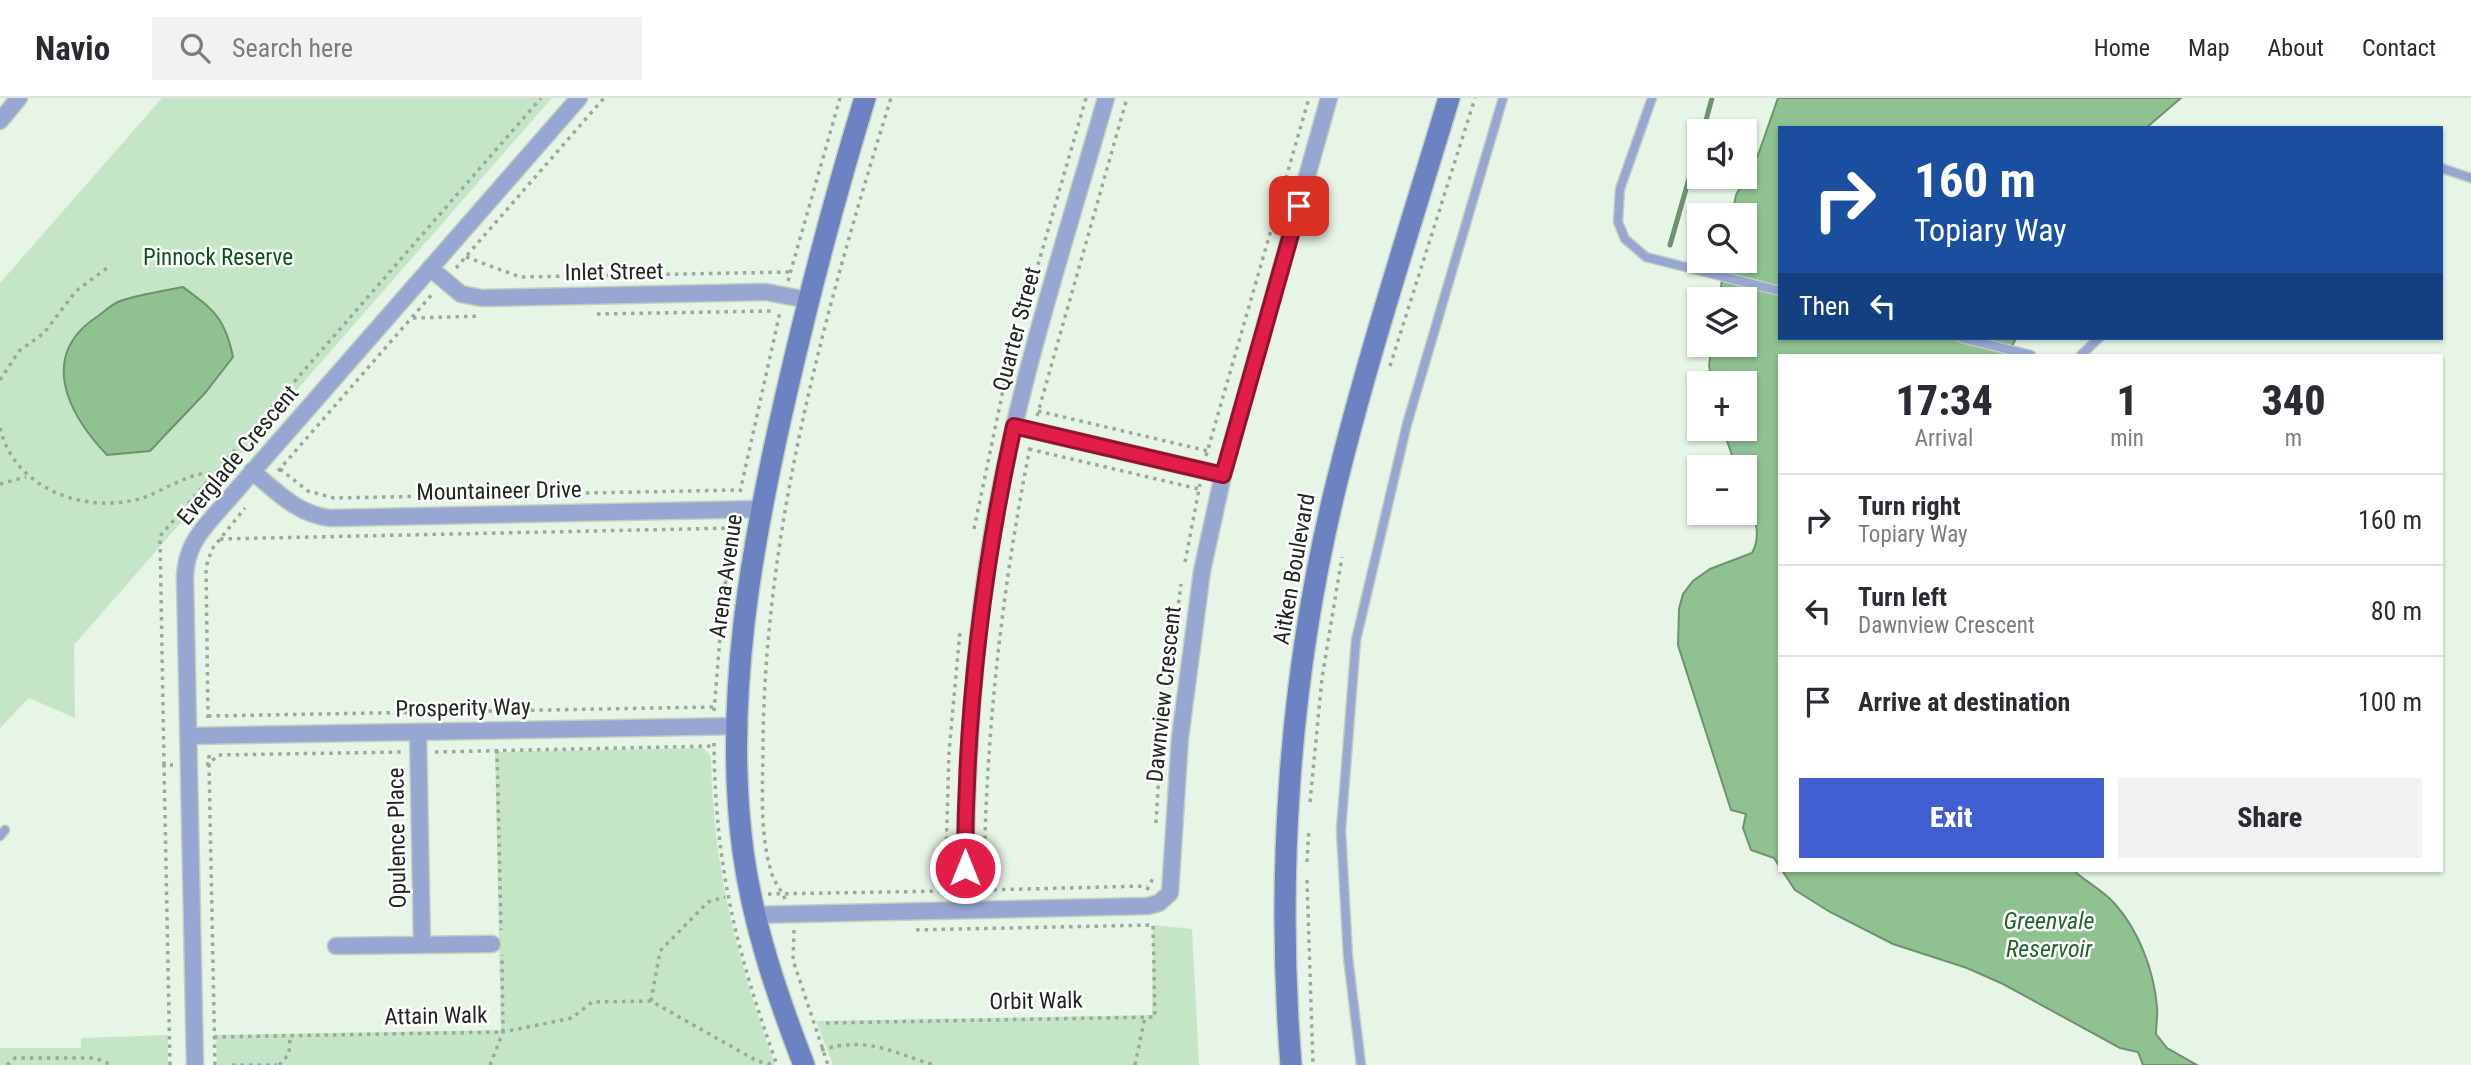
<!DOCTYPE html>
<html lang="en">
<head>
<meta charset="utf-8">
<style>
  body { margin:0; font-family:"Roboto Condensed",sans-serif; background:#f2f2f3; color:#2b2b33; height:100vh; display:flex; flex-direction:column; font-size:26px; white-space:nowrap }
  * { box-sizing:border-box; margin:0 }
  p { font-size:23px; color:#7c7c81 }
  .icon { flex:none; width:38px; height:38px; fill:none; stroke:currentColor; stroke-width:2; stroke-linecap:round; stroke-linejoin:round }
  .map { position:relative; flex:1; overflow:hidden }
  .sheet { position:absolute; left:1778px; top:256px; width:665px; height:518px; display:flex; flex-direction:column; background:#fff; border-radius:0px; box-shadow:0 2px 5px #0004 }
  .sheet>* { flex:none }
  .hud { position:absolute; left:1778px; top:28px; width:665px; height:214px; border-radius:0px; box-shadow:0 2px 5px #0004; background:#1a4fa0; color:#fff; overflow:hidden }
  .fabs { position:absolute; left:1687px; top:21px; display:grid; gap:14px }
  .fabs a { display:grid; place-items:center; width:70px; height:70px; border-radius:0px; background:#fff; box-shadow:0 2px 5px #0004; font-size:35px }
  .pin { position:absolute; display:grid; place-items:center; width:60px; height:60px; color:#fff; margin:-30px; border-radius:14px; box-shadow:0 4px 10px #0006 }
  .me { position:absolute; width:77px; margin:-38px; rotate:0deg; stroke-linejoin:round; filter:drop-shadow(0 0 5px #0008) }
  .turn { display:flex; align-items:center; gap:24px; height:147px; padding:0 21px; font-size:32px }
  .turn .icon { width:91px; height:91px; stroke-width:2.5 }
  .turn b { display:block; font-size:49px; line-height:60px }
  .then { display:flex; align-items:center; height:66px; padding:0 21px; background:#0003; gap:14px; font-size:26px }
  .eta { display:flex; justify-content:space-evenly; align-items:center; height:119px; text-align:center }
  .eta b { font-size:42px; font-weight:800; line-height:49px }
  .button { display:flex; gap:14px; margin-top:auto; padding:14px 21px }
  .button a { flex:1; height:80px; border-radius:0px; background:#425fd2; color:#fff; font-size:28px; font-weight:800; line-height:80px; text-align:center }
  .button a+a { background:#f2f2f3; color:#2b2b33 }
  ul { padding:0; list-style:none }
  li { display:flex; align-items:center; gap:21px; height:91px; padding:0 21px; border-top:2px solid #e1e1e2 }
  li div { flex:1 }
  li b { display:block; font-size:26px }
  li em { font-style:normal }
  header { display:flex; align-items:center; gap:42px; box-sizing:border-box; height:98px; padding:0 35px; background:#fff; border-bottom:2px solid #e1e1e2 }
  header strong { font-size:33px }
  nav { display:flex; gap:38px; margin-inline-start:auto; font-size:24px }
  .search { width:490px; height:63px; background:#f2f2f3; display:flex; align-items:center; gap:18px; box-sizing:border-box; padding:0 24px; border-radius:0px; color:#7c7c81; font-size:26px }
  .map>svg:first-child { display:block }
</style>
</head>
<body>
<header>
<strong>Navio</strong>
<div class="search"><svg class="icon" aria-label="search" viewBox="0 0 24 24"><circle cx="10" cy="10" r="6"/><path d="M15 15l6 6"/></svg>Search here</div>
<nav><a>Home</a><a>Map</a><a>About</a><a>Contact</a></nav>
</header>
<div class="map">
<svg width="2471" height="967" viewBox="0 0 2471 967">
  <rect width="100%" height="100%" fill="#e6f5e6"/>
  <path fill="#c5e6c6" d="M162,0H552L74,547L75,620L29,600L0,630V185Z
    M703,650L711,658C713,772 737,860 775,967H217L216,937L501,932L495,654Z
    M1153,827L1192,831L1199,967H833L816,923L1152,917Z
    M168,937V967H0V950H81V940Z"/>
  <path fill="#8fc191" stroke="#6e926f" stroke-width="2" d="M1778,0H2181L2146,30H1780V240H2016L2008,257H1780V772H2073C2086,784 2104,793 2115,806C2139,833 2154,873 2157,909C2158,918 2156,927 2156,936L2167,950L2197,967H2143L2138,954L2120,950L2003,886L1967,870L1893,846L1830,814L1795,792L1774,760L1751,752L1743,730L1746,716L1731,712L1678,547L1679,511L1683,496L1693,483L1710,471L1752,455C1764,432 1751,415 1745,392C1744,385 1745,376 1745,369H1736L1723,331H1745V285H1712L1709,267L1712,247H1745V201H1719L1725,163H1745V117H1732L1736,97L1758,57Z
    M183,189C214,212 225,220 233,259L205,295L150,353L107,357C67,315 38,257 98,218C105,213 112,206 120,203C140,196 163,193 183,189Z"/>
  <g fill="none" stroke-linecap="round" stroke-linejoin="round">
    <path stroke="#6e926f" stroke-width="5" d="M1703,33L1712,0
      M1670,147L1699,46"/>
    <g stroke="#c2d0c2" stroke-width="11">
      <path id="lane" d="M1652,0L1620,91L1618,124L1625,141L1646,159L1780,193
        M2441,70L2471,80
        M1962,240L2031,257
        M2081,257L2099,240
        M0,738L5,732
        M1361,967L1348,859L1341,732L1356,542L1407,326L1503,0"/>
    </g>
    <g stroke="#c2d0c2" stroke-width="19">
      <path id="street" d="M0,23L19,0
        M430,170L461,196L482,200L766,194L808,202
        M1014,328L1223,377
        M252,373C277,394 297,416 330,420L762,411
        M418,634L422,846
        M189,638L739,628
        M965,812C965,686 971,561 992,437C1017,288 1065,144 1106,0
        M755,817L1148,808L1159,805L1170,795L1180,640L1202,473L1223,377L1329,0
        M336,848L492,846
        M195,967L185,479C186,453 196,438 213,419L579,0"/>
    </g>
    <g stroke="#c2d0c2" stroke-width="24">
      <path id="secondary" d="M804,967C777,897 753,827 743,753C723,602 752,444 786,297C809,197 835,98 865,0
        M1291,967C1276,779 1289,584 1333,400C1365,266 1409,133 1449,0"/>
    </g>
    <path stroke="#9da89d" stroke-width="3.5" stroke-dasharray="3.5 5" stroke-linecap="butt" d="M466,159L520,179L790,174
      M456,170L604,0
      M788,183L840,0
      M597,216L771,213
      M413,220L481,218
      M1390,268L1475,0
      M0,282L19,253L44,235L76,193L107,170
      M1038,313L1208,353
      M1037,318L1127,0
      M0,330C14,390 83,416 139,401C165,394 200,364 225,380
      M1029,351L1199,391
      M1206,358L1309,0
      M280,371L308,393L334,400L740,392
      M278,373L434,194
      M0,386L26,379
      M740,394L780,214
      M974,431L1006,278L1086,0
      M220,441L733,430
      M1185,464L1200,386
      M714,613L723,502L734,426
      M208,618L713,609
      M208,620L206,469L212,451L245,410
      M714,645C715,768 736,852 777,967
      M497,652L501,832
      M435,654L714,648
      M206,666H209V653
      M164,667L160,438L541,0
      M1310,704L1322,580L1342,459
      M1156,725L1161,641L1181,486
      M1307,764L1309,730
      M1307,782L1313,967
      M984,792C985,642 1001,496 1030,349
      M985,792L1147,788
      M1147,792L1154,778
      M945,793L949,654L960,533
      M768,796L946,793
      M785,801C781,791 773,783 771,773C759,733 763,687 763,646C765,427 826,209 891,0
      M794,832L793,862L828,967
      M651,903L660,853L708,804L725,799
      M826,925L1155,919L1153,827L911,832
      M214,939L503,934L502,857
      M821,952C868,938 891,954 934,967
      M7,967L15,960H95L112,967
      M170,967L164,667H173
      M215,967L209,666L218,657L403,654
      M232,967H277
      M279,967L289,956L290,939
      M490,967L503,934L572,920L592,904L651,903L757,963L774,967
      M1135,967L1145,919"/>
    <use href="#lane" stroke="#97a7d2" stroke-width="8"/>
    <use href="#street" stroke="#97a7d2" stroke-width="16"/>
    <use href="#secondary" stroke="#6d82c1" stroke-width="21"/>
  </g>
  <g fill="none" stroke-linecap="round" stroke-linejoin="round">
    <g stroke="#92132f" stroke-width="18">
      <path id="route" d="M965,770C965,621 982,473 1014,328L1223,377L1299,108"/>
    </g>
    <use href="#route" stroke="#e11d48" stroke-width="12"/>
  </g>
  <g text-anchor="middle" dominant-baseline="central" stroke-width="5" stroke-linejoin="round" paint-order="stroke">
    <g font-size="23" fill="#075318" stroke="#fff">
      <text x="218" y="159">Pinnock Reserve</text>
    </g>
    <g font-size="23" fill="#202520" stroke="#fff">
      <text transform="translate(614 174) rotate(-1)">Inlet Street</text>
      <text transform="translate(1017 231) rotate(-75)">Quarter Street</text>
      <text transform="translate(238 357) rotate(-50)">Everglade Crescent</text>
      <text transform="translate(499 393) rotate(-1)">Mountaineer Drive</text>
      <text transform="translate(1294 471) rotate(-80)">Aitken Boulevard</text>
      <text transform="translate(726 478) rotate(-82)">Arena Avenue</text>
      <text transform="translate(1164 596) rotate(-84)">Dawnview Crescent</text>
      <text transform="translate(463 610) rotate(-1)">Prosperity Way</text>
      <text transform="translate(397 740) rotate(-91)">Opulence Place</text>
      <text transform="translate(1036 903) rotate(-1)">Orbit Walk</text>
      <text transform="translate(436 918) rotate(-1)">Attain Walk</text>
    </g>
    <g font-size="24" font-style="italic" fill="#20652a" stroke="#fff">
      <text x="2049" y="823">Greenvale<tspan x="2049" dy="28">Reservoir</tspan></text>
    </g>
  </g>
</svg>
<div class="fabs">
<a><svg class="icon" aria-label="sound" viewBox="0 0 24 24"><path d="M4 9h4l5-4v14l-5-4H4zM17 9q2 3 0 6"/></svg></a>
<a><svg class="icon" aria-label="search" viewBox="0 0 24 24"><circle cx="10" cy="10" r="6"/><path d="M15 15l6 6"/></svg></a>
<a><svg class="icon" aria-label="layers" viewBox="0 0 24 24"><path d="M12 4l9 5-9 5-9-5zM3 14l9 5 9-5"/></svg></a>
<a>+</a>
<a>−</a>
</div>
<div class="pin" style="left:1299px;top:108px;background:#d93025"><svg class="icon" aria-label="arrive" viewBox="0 0 24 24"><path d="M6 21V4h12l-3 4 3 4H6"/></svg></div>
<svg class="me" style="left:965px;top:770px" viewBox="-20 -20 40 40"><circle r="17" fill="#e11d48" stroke="#fff" stroke-width="3"/><path d="M0-11L8 9 0 5-8 9z" fill="#fff"/></svg>
<div class="hud">
<div class="turn"><svg class="icon" aria-label="right" viewBox="0 0 24 24"><path d="M7 20v-9h11M14 6l5 5-5 5"/></svg><div><b>160 m</b>Topiary Way</div></div>
<div class="then">Then<svg class="icon" aria-label="left" viewBox="0 0 24 24"><path d="M17 20v-9H6M10 6l-5 5 5 5"/></svg></div>
</div>
<section class="sheet">
<div class="eta">
<div><b>17:34</b><p>Arrival</p></div>
<div><b>1</b><p>min</p></div>
<div><b>340</b><p>m</p></div>
</div>
<ul>
<li><svg class="icon" aria-label="right" viewBox="0 0 24 24"><path d="M7 20v-9h11M14 6l5 5-5 5"/></svg><div><b>Turn right</b><p>Topiary Way</p></div><em>160 m</em></li>
<li><svg class="icon" aria-label="left" viewBox="0 0 24 24"><path d="M17 20v-9H6M10 6l-5 5 5 5"/></svg><div><b>Turn left</b><p>Dawnview Crescent</p></div><em>80 m</em></li>
<li><svg class="icon" aria-label="arrive" viewBox="0 0 24 24"><path d="M6 21V4h12l-3 4 3 4H6"/></svg><div><b>Arrive at destination</b></div><em>100 m</em></li>
</ul>
<div class="button"><a>Exit</a><a>Share</a></div>
</section>
</div>
</body>
</html>
